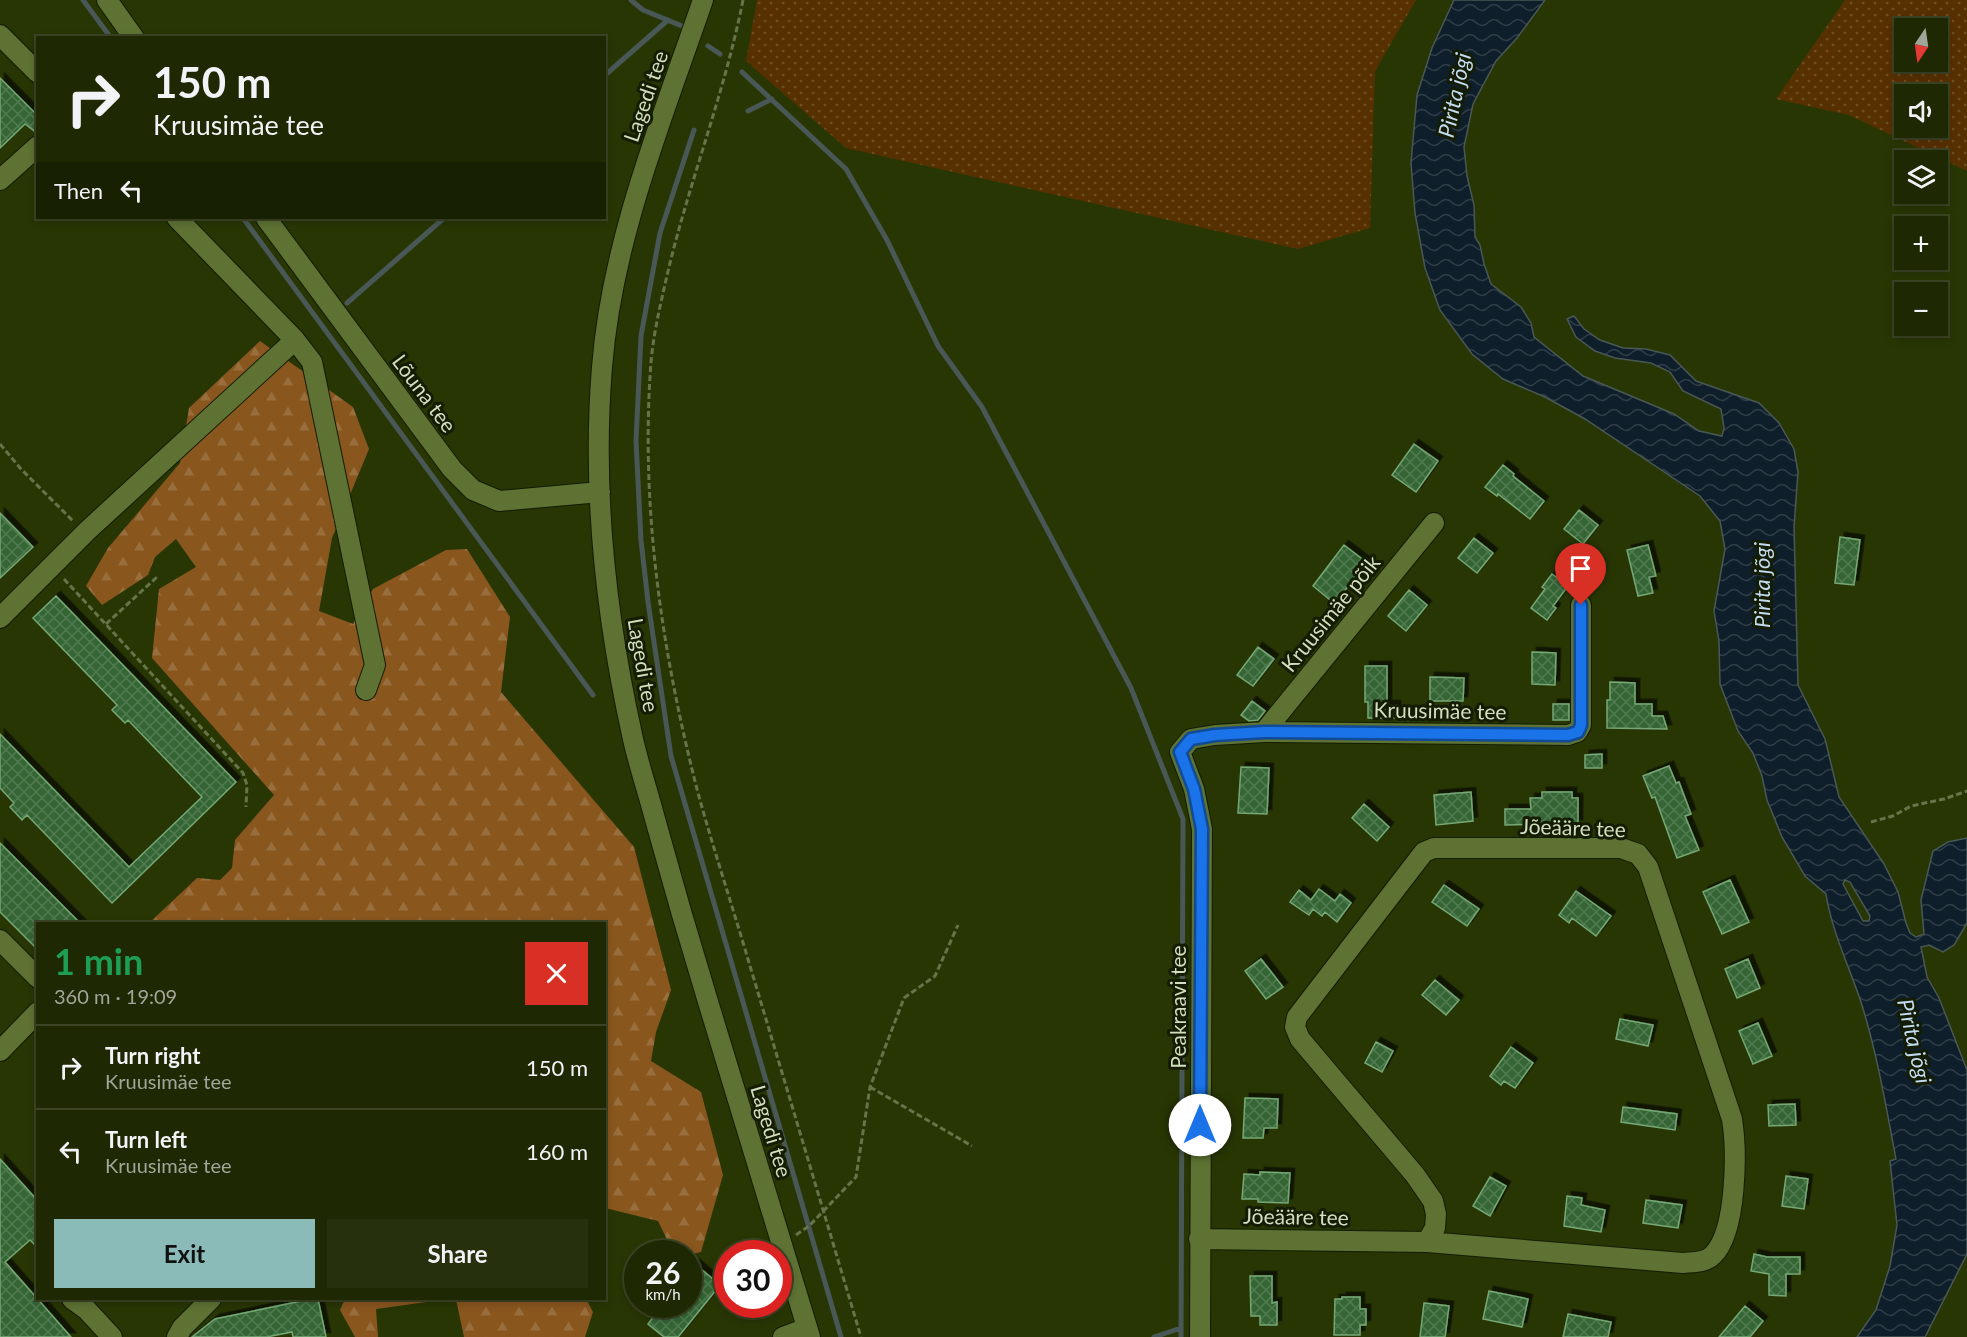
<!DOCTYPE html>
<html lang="en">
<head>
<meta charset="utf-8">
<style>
  body { margin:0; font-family:Lato,sans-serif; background:#26300d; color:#f1f3f6; height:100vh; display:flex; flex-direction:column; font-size:22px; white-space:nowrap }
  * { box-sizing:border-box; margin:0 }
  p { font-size:20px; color:#a1a69a }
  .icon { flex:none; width:33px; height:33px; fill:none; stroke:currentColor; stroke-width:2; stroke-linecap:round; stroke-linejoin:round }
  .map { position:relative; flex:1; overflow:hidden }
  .side { position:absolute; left:36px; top:922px; width:570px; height:378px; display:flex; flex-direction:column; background:#1e2803; border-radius:0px; box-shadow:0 3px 9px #0003,0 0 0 2px #3c4425 }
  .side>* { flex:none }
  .top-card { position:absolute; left:36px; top:36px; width:570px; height:183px; border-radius:0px; box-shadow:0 3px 9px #0003,0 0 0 2px #3c4425; background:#1e2803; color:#f1f3f6; overflow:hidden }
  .needle { width:39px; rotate:193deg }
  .buttons { position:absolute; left:1894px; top:18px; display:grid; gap:12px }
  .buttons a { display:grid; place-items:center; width:54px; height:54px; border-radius:0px; background:#1e2803; box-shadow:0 3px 9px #0003,0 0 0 2px #3c4425; font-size:30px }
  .speed { position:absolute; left:624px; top:1240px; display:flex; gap:12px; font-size:30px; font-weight:700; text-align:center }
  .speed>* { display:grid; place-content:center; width:78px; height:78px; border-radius:50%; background:#1e2803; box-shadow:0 3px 9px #0003,0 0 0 2px #3c4425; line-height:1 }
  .speed small { font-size:15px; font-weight:400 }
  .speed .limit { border:9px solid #d22; background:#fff; color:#111 }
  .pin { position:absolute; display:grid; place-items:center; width:51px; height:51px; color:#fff; margin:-62px -26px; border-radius:50% 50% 50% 0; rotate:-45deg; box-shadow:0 0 6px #0007 }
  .pin .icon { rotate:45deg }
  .me { position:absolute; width:66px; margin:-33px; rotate:0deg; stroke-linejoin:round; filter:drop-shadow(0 0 4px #0008) }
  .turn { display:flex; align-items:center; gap:21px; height:126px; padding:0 18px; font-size:27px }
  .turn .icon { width:78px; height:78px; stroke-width:2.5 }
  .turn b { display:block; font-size:42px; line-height:51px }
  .then { display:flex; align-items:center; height:57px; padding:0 18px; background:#0003; gap:12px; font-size:22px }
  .round { display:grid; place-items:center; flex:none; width:63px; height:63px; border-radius:0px; background:#26300d }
  .overview { display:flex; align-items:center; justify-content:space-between; height:102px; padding:0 18px }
  h1 { font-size:36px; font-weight:700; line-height:45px; color:#1e9e55 }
  .action { display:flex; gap:12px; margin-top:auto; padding:12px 18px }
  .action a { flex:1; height:69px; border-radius:0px; background:#8bbbb9; color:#111; font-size:24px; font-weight:700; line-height:69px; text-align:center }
  .action a+a { background:#26300d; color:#f1f3f6 }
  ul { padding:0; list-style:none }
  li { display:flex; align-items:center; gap:18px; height:84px; padding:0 18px; border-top:2px solid #3c4425 }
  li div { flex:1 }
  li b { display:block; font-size:22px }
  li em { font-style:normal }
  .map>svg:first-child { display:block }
</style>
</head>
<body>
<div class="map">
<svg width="1967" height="1337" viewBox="0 0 1967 1337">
  <defs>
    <pattern id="grass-dots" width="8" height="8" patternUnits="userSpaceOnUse" patternTransform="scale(1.5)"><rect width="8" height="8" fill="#573000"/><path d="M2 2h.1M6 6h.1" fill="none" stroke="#6e4e23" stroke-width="1.8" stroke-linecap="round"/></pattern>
    <pattern id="forest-firs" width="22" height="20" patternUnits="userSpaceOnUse" patternTransform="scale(1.5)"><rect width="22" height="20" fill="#89561e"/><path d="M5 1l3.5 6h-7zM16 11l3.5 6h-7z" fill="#996e3d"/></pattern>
    <pattern id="water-waves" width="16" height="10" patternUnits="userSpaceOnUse" patternTransform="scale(1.5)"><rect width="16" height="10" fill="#0e1e2a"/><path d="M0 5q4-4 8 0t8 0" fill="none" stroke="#303e47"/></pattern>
    <pattern id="building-cross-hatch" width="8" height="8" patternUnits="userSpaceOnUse" patternTransform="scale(1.5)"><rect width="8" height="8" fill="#356536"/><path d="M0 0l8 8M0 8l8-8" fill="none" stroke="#517b51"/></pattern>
    <filter id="shadow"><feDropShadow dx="4.5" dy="-4.5" stdDeviation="0" flood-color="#0009"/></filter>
  </defs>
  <rect width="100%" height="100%" fill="#283604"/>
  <path fill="url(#grass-dots)" fill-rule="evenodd" d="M757,0H1416L1375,71L1370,228L1298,249L846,148L746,61Z
    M1845,0H1967V171L1849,115L1776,99ZM1905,28H1938V62H1905ZM1905,94H1938V128H1905Z"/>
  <path fill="url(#forest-firs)" d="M260,341L353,407L369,449L332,538L319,611L353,624L373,589L446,550L467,549L510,617L501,692L634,847L671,990L656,1032L651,1061L701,1092L723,1175L701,1252L689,1255L674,1254L658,1221L605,1208L604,924H148L197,878L220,880L232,868L235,840L274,795L152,658L159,589L196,567L176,539L155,557L148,575L102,605L86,586L108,548L180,463L189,408Z
    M345,1299H448L376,1309L378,1337H355L340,1310Z
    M456,1299H586L593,1312L585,1337H464Z"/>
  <path fill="url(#water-waves)" stroke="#495856" stroke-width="1.5" fill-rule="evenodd" d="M1454,0H1545L1517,38L1496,61L1473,104L1464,147L1467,176L1474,205L1475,237L1480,245L1484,264L1491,284L1521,307L1531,323L1534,337L1583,376L1674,414L1699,431L1722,436L1724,428L1721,409L1683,391L1670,372L1651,363L1615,358L1595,351L1576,337L1567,319L1574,316L1584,329L1600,340L1623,348L1646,349L1670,355L1696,381L1759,403L1779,423L1794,449L1798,472L1794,527L1798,685L1825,739L1839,797L1884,864L1898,892L1906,923L1910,933L1916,937L1924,934L1921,900L1933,851L1948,842L1967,838V923L1954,945L1943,952L1929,945L1921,947L1927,977L1939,998L1967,1070V1254L1925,1337H1857L1876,1310L1890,1266L1897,1225L1890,1161L1896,1159C1886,1106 1877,1053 1861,1002C1849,966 1832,932 1826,894L1805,876L1782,837L1767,800L1762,776L1753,753L1738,731L1720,684L1719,641L1714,611L1725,549L1720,521L1700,496L1585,419L1545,397L1503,379L1472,354L1440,310L1425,268L1415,213L1411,163L1417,95L1432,48ZM1845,880L1850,882L1870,916L1869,921H1863L1843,884Z"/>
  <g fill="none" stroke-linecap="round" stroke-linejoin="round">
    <path stroke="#495856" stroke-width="5" d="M83,0L111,38
      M631,0L643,10L682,26
      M708,46L720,54
      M742,72L846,169L887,240L938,346L982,407L1131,688L1183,819L1181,1337
      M604,76L668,20
      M748,111L772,99
      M694,130L660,233L641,336L636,441L641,540L648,602L671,756L841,1337
      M243,218L593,695
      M347,303L444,218
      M1154,1337L1181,1328"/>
  </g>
  <path fill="url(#building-cross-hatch)" stroke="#75a875" stroke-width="1.5" filter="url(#shadow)" d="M0,78L38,116V134L25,124L0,148Z
    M1414,444L1438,461L1416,492L1392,475Z
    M1503,465L1514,474L1513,476L1544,501L1530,519L1498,494L1497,496L1485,487Z
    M1579,510L1598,525L1583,544L1564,529Z
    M0,513L33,547L0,578Z
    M1840,537L1860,540L1854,585L1835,583Z
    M1474,538L1493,553L1477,573L1458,558Z
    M1344,545L1366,562L1335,604L1313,586Z
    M1648,545L1656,576L1649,577L1653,593L1638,596L1627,550Z
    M1552,574L1568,586L1553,606L1556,608L1547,620L1531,608L1545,589L1542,587Z
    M1409,590L1427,605L1406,631L1388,616Z
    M56,596L236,782L112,903L27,815L22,820L10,807L14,803L0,788V734L129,867L202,797L128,720L125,723L112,710L117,705L33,618Z
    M1258,647L1274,659L1253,686L1237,675Z
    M1532,652L1556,653L1555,685L1532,684Z
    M1365,666H1387V705H1396V718H1368V702H1365Z
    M1430,677L1464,678L1463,701H1430Z
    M1610,682L1635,683V704H1652V716H1663L1667,729L1607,728V700H1610Z
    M1252,701L1265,711L1258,720L1249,721L1241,715Z
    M1553,704H1569V720H1553Z
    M1602,754V768H1585V755Z
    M1669,766L1676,783L1679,782L1691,814L1685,816L1699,850L1677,858L1655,797L1652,798L1643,776Z
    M1241,767L1269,768L1267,814L1238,813Z
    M1471,792L1473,821L1436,825L1434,795Z
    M1542,792H1572V798H1578V824H1554V826H1540V824L1505,825V809H1531L1530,798H1542Z
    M1364,804L1389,827L1377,841L1352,818Z
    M0,843L81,924H38V950L0,912Z
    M1730,880L1749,922L1722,934L1703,892Z
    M1444,885L1479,909L1467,926L1432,902Z
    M1319,889L1335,901L1340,894L1351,903L1337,922L1325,912L1322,916L1313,909L1309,915L1290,902L1299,890L1311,900Z
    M1576,891L1611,916L1596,936L1572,918L1569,923L1559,915Z
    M1261,959L1283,987L1266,999L1245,971Z
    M1748,959L1760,988L1737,998L1725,969Z
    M1435,980L1459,1000L1446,1015L1422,995Z
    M1620,1019L1653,1025L1648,1046L1616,1039Z
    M1758,1023L1772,1056L1753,1064L1739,1031Z
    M1376,1042L1393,1051L1382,1072L1365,1063Z
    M1511,1047L1533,1063L1515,1088L1504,1081L1501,1085L1490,1076Z
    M1245,1098L1278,1099L1277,1128H1264L1263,1138H1243Z
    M1795,1104L1796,1125L1769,1126L1768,1105Z
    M1623,1107L1677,1114L1675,1130L1621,1122Z
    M0,1159L38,1201V1248L30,1240L5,1262L71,1337H0Z
    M1260,1172L1290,1173L1288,1203L1258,1202V1199H1242L1244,1174L1260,1175Z
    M1786,1176L1808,1179L1804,1209L1782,1206Z
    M1490,1177L1506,1186L1490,1216L1473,1206Z
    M1567,1196L1582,1198L1581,1205L1605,1210L1601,1232L1564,1226Z
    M1646,1200L1682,1205L1678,1228L1643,1223Z
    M1754,1254L1767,1257H1800V1274H1786V1296L1769,1295V1274L1751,1271Z
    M695,1264L720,1285L678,1337H664L648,1324L662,1305H688V1272Z
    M1250,1276H1272V1303L1277,1302V1325H1260V1316H1251Z
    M1489,1291L1528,1299L1522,1327L1483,1319Z
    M1342,1297H1360V1309H1366V1325H1360V1335H1334L1335,1299H1342Z
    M311,1299H318L326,1337H293L292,1332L267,1337H192L215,1319Z
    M1424,1303L1449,1306L1445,1337H1420Z
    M1745,1306L1763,1321L1750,1337H1719Z
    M1568,1314L1611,1322L1608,1337H1563Z"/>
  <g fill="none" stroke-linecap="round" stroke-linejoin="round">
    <g stroke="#131c00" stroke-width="22">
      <path id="minor" d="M107,0L134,38
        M703,0C662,119 612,240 602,367C592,490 606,618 633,739C639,766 648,792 655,819C672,881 690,943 709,1005C743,1116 776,1227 810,1337
        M0,35L38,73
        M0,180L38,146
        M177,218L295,340L312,362L375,665L366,690
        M266,218L452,469L473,490L499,501L600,492
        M0,618L87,531L295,340
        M1264,732L1434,523
        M0,940L38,978
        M0,1051L38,1012
        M1199,1239L1427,1242L1683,1263C1694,1262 1705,1263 1713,1255C1737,1231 1737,1151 1732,1119L1648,867L1638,854L1621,848H1434L1424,852L1297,1017L1295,1027L1300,1039L1415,1175L1433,1201L1436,1214L1435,1228L1427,1242
        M72,1299L87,1310L112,1337
        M177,1337L182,1328L211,1299
        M783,1337L807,1328
        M1200,1337L1202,829L1194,789L1180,752L1191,739L1215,735L1264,732L1568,735L1577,732L1581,725V605"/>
    </g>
    <path stroke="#677449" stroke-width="3" stroke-dasharray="6 3" stroke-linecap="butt" d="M743,0C725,91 691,177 669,267C662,298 654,329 651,362C640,506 662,654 698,793C714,851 733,908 750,966C787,1089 824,1213 861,1337
      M0,444L21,469L73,521
      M64,579L243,773L247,785L246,807
      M106,624L157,577
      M1871,822L1893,816L1911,806L1944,799L1967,791
      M870,1087L972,1146
      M796,1235L809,1226L856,1177L870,1087L904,998L935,976L958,925"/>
    <use href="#minor" stroke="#5d7233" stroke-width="20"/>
  </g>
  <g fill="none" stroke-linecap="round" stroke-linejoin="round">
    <g stroke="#114b97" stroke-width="15">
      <path id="route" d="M1200,1125L1202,829L1194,789L1180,752L1191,739L1215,735L1264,732L1568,735L1578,732L1581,725V605"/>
    </g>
    <use href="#route" stroke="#1a73e8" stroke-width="10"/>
  </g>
  <g text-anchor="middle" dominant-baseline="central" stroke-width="6" stroke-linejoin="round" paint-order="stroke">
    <g font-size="21" fill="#d2debe" stroke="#141c03">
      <text transform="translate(645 96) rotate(-71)">Lagedi tee</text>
      <text transform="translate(425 393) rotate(53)">Lõuna tee</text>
      <text transform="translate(1330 613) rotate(-51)">Kruusimäe põik</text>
      <text transform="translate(644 665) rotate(80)">Lagedi tee</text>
      <text transform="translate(1440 710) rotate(1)">Kruusimäe tee</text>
      <text transform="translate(1573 827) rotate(2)">Jõeääre tee</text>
      <text transform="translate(1177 1007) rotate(-90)">Peakraavi tee</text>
      <text transform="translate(772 1131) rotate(73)">Lagedi tee</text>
      <text transform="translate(1296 1216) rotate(1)">Jõeääre tee</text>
    </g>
    <g font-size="22" font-style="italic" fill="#c3dbf0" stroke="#141c03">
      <text transform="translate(1454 95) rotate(-78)">Pirita jõgi</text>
      <text transform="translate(1761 585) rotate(-90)">Pirita jõgi</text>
      <text transform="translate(1915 1041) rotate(77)">Pirita jõgi</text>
    </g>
  </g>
</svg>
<div class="buttons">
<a><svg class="needle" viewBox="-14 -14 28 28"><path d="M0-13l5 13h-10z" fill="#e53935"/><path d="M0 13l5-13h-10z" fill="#a1a69a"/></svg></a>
<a><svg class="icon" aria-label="sound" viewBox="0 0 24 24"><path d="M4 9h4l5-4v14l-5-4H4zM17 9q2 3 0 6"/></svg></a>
<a><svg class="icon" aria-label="layers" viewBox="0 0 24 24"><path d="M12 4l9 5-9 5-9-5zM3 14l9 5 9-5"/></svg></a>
<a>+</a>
<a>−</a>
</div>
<div class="speed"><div>26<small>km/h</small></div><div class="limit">30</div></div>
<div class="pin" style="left:1581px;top:605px;background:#d93025"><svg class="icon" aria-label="arrive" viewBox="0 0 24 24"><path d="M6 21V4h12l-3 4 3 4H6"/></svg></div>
<svg class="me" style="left:1200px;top:1125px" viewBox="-20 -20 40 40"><circle r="19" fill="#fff"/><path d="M0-13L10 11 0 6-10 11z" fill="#1a73e8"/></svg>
<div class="top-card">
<div class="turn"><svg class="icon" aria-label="right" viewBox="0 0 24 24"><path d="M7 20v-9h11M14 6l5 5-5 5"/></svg><div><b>150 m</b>Kruusimäe tee</div></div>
<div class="then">Then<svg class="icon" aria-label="left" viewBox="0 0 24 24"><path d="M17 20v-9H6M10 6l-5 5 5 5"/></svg></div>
</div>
<section class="side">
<div class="overview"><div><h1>1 min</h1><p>360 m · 19:09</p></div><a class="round" style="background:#d93025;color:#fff"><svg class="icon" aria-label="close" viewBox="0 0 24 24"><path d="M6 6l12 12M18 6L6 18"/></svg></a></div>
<ul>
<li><svg class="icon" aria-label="right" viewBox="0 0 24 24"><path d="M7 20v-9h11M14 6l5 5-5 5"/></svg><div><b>Turn right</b><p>Kruusimäe tee</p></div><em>150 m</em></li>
<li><svg class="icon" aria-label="left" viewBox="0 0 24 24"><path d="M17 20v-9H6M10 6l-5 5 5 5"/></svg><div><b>Turn left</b><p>Kruusimäe tee</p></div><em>160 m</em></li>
</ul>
<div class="action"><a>Exit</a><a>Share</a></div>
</section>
</div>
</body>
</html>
